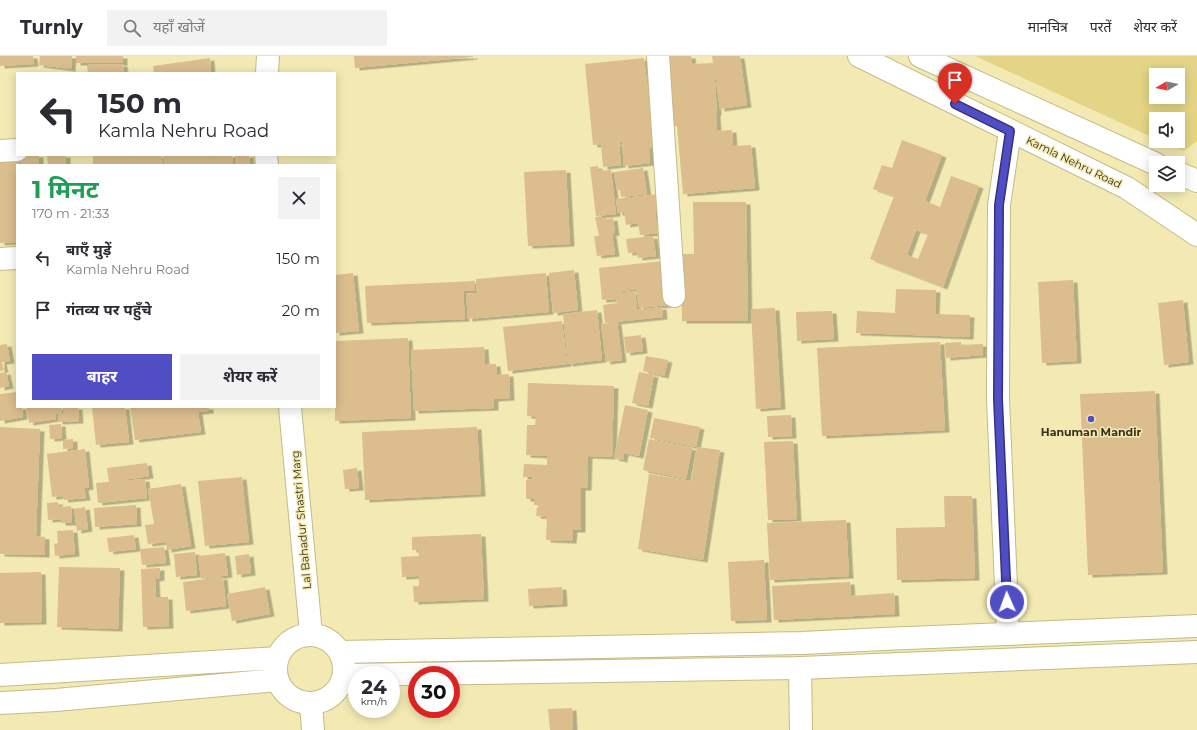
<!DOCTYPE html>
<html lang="hi">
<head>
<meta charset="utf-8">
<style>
  body { margin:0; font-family:Montserrat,"Noto Sans Devanagari",sans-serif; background:#f2f2f3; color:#2b2b33; height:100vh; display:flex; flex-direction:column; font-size:15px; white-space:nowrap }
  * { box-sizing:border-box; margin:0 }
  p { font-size:13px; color:#7c7c81 }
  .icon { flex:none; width:22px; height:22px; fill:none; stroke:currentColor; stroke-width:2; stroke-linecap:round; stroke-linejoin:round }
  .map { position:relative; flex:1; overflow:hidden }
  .side { position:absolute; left:16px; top:108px; width:320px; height:244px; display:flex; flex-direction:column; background:#fff; border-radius:0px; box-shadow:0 2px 10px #0003 }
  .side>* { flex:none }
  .top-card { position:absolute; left:16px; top:16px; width:320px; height:84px; border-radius:0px; box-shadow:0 2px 10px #0003; background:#fff; color:#2b2b33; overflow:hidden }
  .needle { width:26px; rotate:260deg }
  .fabs { position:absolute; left:1149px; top:12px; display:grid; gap:8px }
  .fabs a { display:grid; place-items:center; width:36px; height:36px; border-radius:0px; background:#fff; box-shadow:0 2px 10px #0003; font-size:20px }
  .speed { position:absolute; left:348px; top:610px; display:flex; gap:8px; font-size:20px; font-weight:700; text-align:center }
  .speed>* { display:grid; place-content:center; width:52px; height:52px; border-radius:50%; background:#fff; box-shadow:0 2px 10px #0003; line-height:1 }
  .speed small { font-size:10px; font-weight:400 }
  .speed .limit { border:6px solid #d22; background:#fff; color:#111 }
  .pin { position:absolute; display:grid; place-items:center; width:34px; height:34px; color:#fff; margin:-41px -17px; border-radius:50% 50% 50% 0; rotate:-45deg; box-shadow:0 0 4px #0007 }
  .pin .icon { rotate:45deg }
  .me { position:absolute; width:44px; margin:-22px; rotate:358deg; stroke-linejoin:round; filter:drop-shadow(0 0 3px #0008) }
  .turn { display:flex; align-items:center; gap:14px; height:84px; padding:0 16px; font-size:18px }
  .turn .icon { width:52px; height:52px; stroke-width:2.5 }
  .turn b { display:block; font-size:28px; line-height:34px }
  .round { display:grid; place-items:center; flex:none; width:42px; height:42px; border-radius:0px; background:#f2f2f3 }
  .head { display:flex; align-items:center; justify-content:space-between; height:68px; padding:0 16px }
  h1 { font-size:24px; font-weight:700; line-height:30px; color:#1e9e55 }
  .primary-button { display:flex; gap:8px; margin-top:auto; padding:8px 16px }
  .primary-button a { flex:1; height:46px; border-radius:0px; background:#514dc4; color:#fff; font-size:16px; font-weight:700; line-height:46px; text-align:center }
  .primary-button a+a { background:#f2f2f3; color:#2b2b33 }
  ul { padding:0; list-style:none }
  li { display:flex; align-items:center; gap:12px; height:52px; padding:0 16px }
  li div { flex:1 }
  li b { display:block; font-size:15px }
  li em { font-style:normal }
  header { display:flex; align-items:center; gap:24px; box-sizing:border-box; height:56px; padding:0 20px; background:#fff; border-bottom:1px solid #e1e1e2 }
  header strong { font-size:19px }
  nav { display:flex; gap:22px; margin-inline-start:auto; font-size:14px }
  .search { width:280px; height:36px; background:#f2f2f3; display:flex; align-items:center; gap:10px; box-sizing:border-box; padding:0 14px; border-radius:0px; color:#7c7c81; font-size:15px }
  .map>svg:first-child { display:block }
</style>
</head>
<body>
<header>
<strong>Turnly</strong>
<div class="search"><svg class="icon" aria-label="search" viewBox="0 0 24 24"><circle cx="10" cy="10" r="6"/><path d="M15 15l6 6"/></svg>यहाँ खोजें</div>
<nav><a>मानचित्र</a><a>परतें</a><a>शेयर करें</a></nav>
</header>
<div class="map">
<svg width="1197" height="674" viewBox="0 0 1197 674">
  <defs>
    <filter id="shadow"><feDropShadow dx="4.5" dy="2.5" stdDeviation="0" flood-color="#0004"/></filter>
  </defs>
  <rect width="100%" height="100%" fill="#f3eab3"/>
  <path fill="#e4d586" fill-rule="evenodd" d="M975,0H1197V85L1184,95L1161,85H1178V63H1156V83ZM1156,19H1178V41H1156Z"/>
  <path fill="#dbbd8e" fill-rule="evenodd" filter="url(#shadow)" d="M0,0H33L34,8L0,10Z
    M40,0H72L71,13L39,9Z
    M76,0H123V7H76Z
    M354,0H473V1L355,12Z
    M667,0H691L692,8L713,7L712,0H740L747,49L720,53L714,10L717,57H716L717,75L732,74L733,90L751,89L755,132L683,138L677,70H673Z
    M210,2L211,17H154L153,10Z
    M644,2L649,43H656L654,92H649L650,107L624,110L622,86L593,89L585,8Z
    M123,8L124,17H88L87,9Z
    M902,84L942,99L925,145L940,151L951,120L979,130L943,231L870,203L894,140L873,133L882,109L892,112ZM916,174L928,178L918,203L907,199Z
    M619,87L621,109L603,111L601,89Z
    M21,99H39V109H21Z
    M47,99H66V109H48Z
    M93,99H131V109H93Z
    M131,99H161L163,109H132Z
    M163,99H232L233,109H210L209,103L165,109Z
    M235,99H249L250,109H236Z
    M18,103L19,109H17V186L0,187V104Z
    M209,104L210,109H171V108Z
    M598,110V115L611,114L616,158L596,160L590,111Z
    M643,112L647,138L621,141L620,134H617L614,116Z
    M566,114L570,188L528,190L524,116Z
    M659,138L661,156H655L658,177L640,179L638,167L626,169L624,156L618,157L616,143Z
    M693,146H746L748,265H682L681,198H694Z
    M602,160V164L613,162L615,177L599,180L595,161Z
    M612,178L615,198L597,200L594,180Z
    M653,180L656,200L638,202L637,196L628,197L626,183Z
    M662,205L667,249L639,252L636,233L616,236V243L602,244L599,212Z
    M574,214L578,254L553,257L549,217Z
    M353,217L359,275L335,277V219Z
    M546,217L549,256L468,263L466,238L477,237L476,223Z
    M1073,224L1077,305L1042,307L1038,226Z
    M475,225V235H463L465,263L367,267L365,230Z
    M896,233L936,234L935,258L970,259L969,281L856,277L857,255L895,257Z
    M635,235L637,254L662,251L663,261L605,267L603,249L617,247L616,237Z
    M1183,244L1189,306L1164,309L1158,247Z
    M775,252L781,351L756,353L751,253Z
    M597,254L602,304L568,308L563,258Z
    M832,255L834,283L797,285L796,256Z
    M562,265L567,308L508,315L503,271Z
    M617,266L622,304L606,306L601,268Z
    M641,279L643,295L626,297L624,281Z
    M408,282L411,362L335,365V285Z
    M940,286L945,374L822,380L817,292Z
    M961,286V289L983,288V299L946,302L945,287Z
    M7,288L10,305L2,306L4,314L0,315V289Z
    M484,291L485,308H496L497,319L509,318L510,342L494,343V352L414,355L411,294Z
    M646,300L668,304L664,320L643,315Z
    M6,316L9,330L0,332V317Z
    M639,316L654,319L648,350L632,347Z
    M528,327L614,330L612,401L588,400L587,432H581V474H573L572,485L546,484L547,461L536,460L537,451L539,452V449H534V443H526V424H532V421H523L524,408L547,409V400L526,399L527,369H535L536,361L527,360Z
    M1155,335L1163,516L1088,519L1080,338Z
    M17,336V351H22L23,361L0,365V338Z
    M625,349L648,354L639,400L624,397L623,404L614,402Z
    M26,351H61L62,357L55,358L56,363L29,367Z
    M63,351H78L79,365L58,366V359L63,358Z
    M92,351H125L129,386L96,389Z
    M130,351H209V355L198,356L201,376L135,384Z
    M791,359L792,380L768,381L767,360Z
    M654,362L700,371L696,391L650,382Z
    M61,368L62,382L50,383L49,369Z
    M0,371L40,373L36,480L45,481V499L0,498Z
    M477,371L481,438L365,444L362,376Z
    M73,383V392L63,393V384Z
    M649,383L692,392L686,423L643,414Z
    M793,385L797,463L768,464L764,386Z
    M697,391L720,394L703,504L638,493L649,418L691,425Z
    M85,393L89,431L84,432L86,442L64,444L63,440L52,441L47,398Z
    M147,407L149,420L109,426L107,412Z
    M357,412L359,432L345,433L343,414Z
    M242,421L249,486L205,490L198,425Z
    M145,423L147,442L98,447L96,427Z
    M181,428L191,490L167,494L166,486L148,488L145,469L154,468L148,433Z
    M944,440H972L975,522L897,524L896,472L945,471Z
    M58,446L59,451L71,450L72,467H61V463L48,464L47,447Z
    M136,449L137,468L95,471L94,452Z
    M85,451L88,473L77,475L74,453Z
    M846,464L849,520L770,524L767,467Z
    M73,474L75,498L55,500L54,488L58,487L57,475Z
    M481,478L484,543L414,546L413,530H419V520L402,521L401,501L419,500L418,494H412V481Z
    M134,479L136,493L109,496L107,482Z
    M164,491L166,507L142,509L140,493Z
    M195,496L197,519L176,521L174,498Z
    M225,497L228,519L201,523L198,500Z
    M249,498L251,517L237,519L235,500Z
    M764,504L767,564L731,565L728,506Z
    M59,511L120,512L118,573L57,571Z
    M160,512V522L155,523L156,541H168L169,570L143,571L141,513Z
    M41,516L42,566L0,567V517Z
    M223,521L226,550L186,555L183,526Z
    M850,526L851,540L894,537L895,558L774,564L772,530Z
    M265,531L270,558L232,565L227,538Z
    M562,531L563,548L529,550L528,533Z
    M572,652L573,674H550L548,653Z"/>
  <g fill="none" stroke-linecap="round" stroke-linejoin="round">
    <g stroke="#c4bb86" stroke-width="24">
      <path id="minor" d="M658,0L674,240
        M0,95L17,94
        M0,203L17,202
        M1008,578L998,343L999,149L1010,75
        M800,612L801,674"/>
    </g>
    <g stroke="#c4bb86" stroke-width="24">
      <path id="tertiary" d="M267,17L268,0
        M266,99L267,109
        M290,351L311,578
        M276 613a34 34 0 1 1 68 0a34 34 0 1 1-68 0Z
        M340,596L802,587L883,583L1197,570
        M0,619L278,602
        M344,619L800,612L1197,596
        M0,647L56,644L277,624
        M311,648L313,674"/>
    </g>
    <g stroke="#c4bb86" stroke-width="24">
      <path id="secondary" d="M859,0L1127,132L1197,179
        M920,0L1156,108
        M1178,117L1197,125"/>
    </g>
    <use href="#minor" stroke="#fff" stroke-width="22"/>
    <use href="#tertiary" stroke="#fff" stroke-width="22"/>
    <use href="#secondary" stroke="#fff" stroke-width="22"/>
  </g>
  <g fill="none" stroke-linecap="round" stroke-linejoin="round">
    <g stroke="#35327f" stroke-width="10">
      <path id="route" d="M955,48L1010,75L999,149L998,343L1007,546"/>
    </g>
    <use href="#route" stroke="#514dc4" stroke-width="7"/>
  </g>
  <circle fill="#514dc4" stroke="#f3eab3" stroke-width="1.5" cx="1091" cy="363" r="4"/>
  <g text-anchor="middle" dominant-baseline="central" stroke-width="3" stroke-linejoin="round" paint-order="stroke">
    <g font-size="11" fill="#35311c" stroke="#f3eab3">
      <text transform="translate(1074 106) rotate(26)">Kamla Nehru Road</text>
      <text transform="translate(301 464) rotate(-95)">Lal Bahadur Shastri Marg</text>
    </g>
    <g font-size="11" font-weight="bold" fill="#35311c" stroke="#f3eab3">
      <text x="1091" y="376">Hanuman Mandir</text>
    </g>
  </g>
</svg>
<div class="fabs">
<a><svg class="needle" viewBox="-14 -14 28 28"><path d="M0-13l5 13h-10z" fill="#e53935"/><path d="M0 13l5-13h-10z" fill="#7c7c81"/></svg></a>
<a><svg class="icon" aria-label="sound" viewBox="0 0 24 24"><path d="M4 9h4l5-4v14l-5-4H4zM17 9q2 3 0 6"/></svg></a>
<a><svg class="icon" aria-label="layers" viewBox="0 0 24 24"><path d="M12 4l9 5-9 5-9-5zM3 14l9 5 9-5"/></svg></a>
</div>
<div class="speed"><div>24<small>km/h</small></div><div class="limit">30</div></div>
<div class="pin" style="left:955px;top:48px;background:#d93025"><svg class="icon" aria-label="arrive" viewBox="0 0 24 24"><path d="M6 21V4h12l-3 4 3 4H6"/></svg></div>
<svg class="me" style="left:1007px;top:546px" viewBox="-20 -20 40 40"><circle r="17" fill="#514dc4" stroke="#fff" stroke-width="3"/><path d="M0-11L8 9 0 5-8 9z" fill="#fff"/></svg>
<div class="top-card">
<div class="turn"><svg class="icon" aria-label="left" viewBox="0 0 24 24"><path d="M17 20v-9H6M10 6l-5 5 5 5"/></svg><div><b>150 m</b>Kamla Nehru Road</div></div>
</div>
<section class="side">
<div class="head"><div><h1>1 मिनट</h1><p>170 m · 21:33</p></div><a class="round"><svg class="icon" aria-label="close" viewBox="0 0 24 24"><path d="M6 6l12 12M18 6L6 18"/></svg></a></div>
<ul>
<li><svg class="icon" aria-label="left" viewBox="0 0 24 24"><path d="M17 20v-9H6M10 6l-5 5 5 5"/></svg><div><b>बाएँ मुड़ें</b><p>Kamla Nehru Road</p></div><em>150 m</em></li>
<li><svg class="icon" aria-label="arrive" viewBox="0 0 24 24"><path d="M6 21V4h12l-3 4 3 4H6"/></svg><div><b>गंतव्य पर पहुँचे</b></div><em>20 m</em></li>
</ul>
<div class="primary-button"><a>बाहर</a><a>शेयर करें</a></div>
</section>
</div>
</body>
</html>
